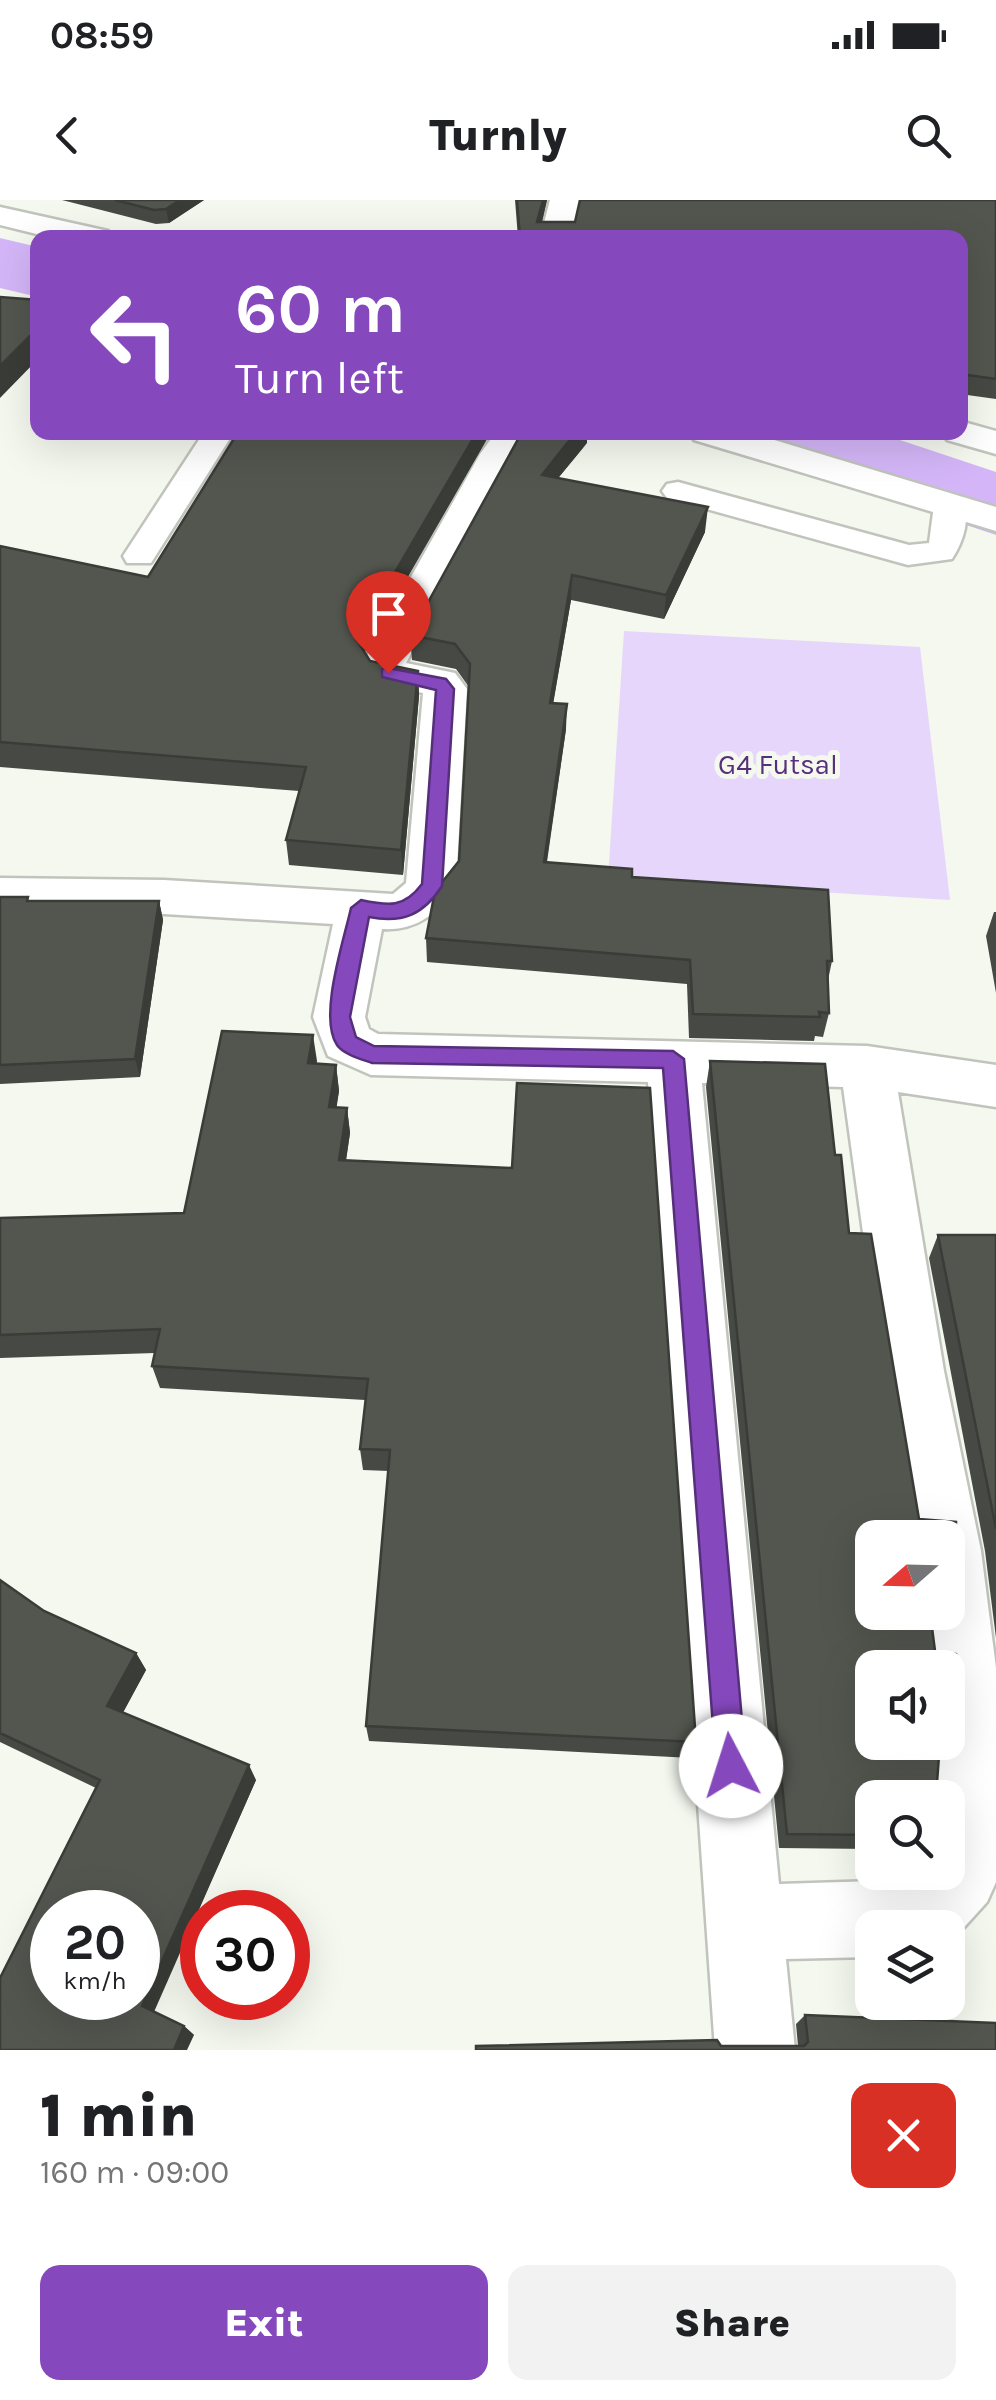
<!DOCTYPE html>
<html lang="en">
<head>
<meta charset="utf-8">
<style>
  body { margin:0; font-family:Karla,sans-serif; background:#f2f2f2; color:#202124; height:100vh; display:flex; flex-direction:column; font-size:38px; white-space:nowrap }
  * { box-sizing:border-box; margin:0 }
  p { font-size:32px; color:#757577 }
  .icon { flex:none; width:55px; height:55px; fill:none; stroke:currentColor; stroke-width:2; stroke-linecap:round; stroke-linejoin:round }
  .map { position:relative; height:1850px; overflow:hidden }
  .side { display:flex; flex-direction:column; background:#fff; flex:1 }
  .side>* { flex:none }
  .top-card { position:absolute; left:30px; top:30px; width:938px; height:210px; border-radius:20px; box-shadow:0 10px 40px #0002; background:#8548bd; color:#fff; overflow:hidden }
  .needle { width:65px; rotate:250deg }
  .controls { position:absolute; left:855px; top:1320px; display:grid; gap:20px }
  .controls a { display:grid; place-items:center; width:110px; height:110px; border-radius:20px; background:#fff; box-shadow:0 10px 40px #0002; font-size:50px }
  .speed { position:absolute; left:30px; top:1690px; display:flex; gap:20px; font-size:50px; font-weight:700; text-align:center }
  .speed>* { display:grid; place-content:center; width:130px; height:130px; border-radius:50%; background:#fff; box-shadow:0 10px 40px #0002; line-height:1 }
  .speed small { font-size:25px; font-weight:400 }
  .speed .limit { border:15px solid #d22; background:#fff; color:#111 }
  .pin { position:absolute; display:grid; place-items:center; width:85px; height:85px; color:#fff; margin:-102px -42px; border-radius:50% 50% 50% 0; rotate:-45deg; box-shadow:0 0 10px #0007 }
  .pin .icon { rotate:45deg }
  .me { position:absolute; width:110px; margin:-55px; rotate:355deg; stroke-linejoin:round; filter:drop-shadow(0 0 8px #0008) }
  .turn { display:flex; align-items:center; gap:35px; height:210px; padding:0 40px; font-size:45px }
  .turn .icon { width:130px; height:130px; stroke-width:2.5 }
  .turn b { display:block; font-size:70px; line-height:85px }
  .round { display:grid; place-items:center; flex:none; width:105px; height:105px; border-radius:20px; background:#f2f2f2 }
  .summary { display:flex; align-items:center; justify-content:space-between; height:170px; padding:0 40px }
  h1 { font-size:60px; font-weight:800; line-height:75px }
  .button { display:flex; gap:20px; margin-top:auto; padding:20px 40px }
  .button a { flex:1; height:115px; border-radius:20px; background:#8548bd; color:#fff; font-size:40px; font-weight:800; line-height:115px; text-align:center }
  .button a+a { background:#f2f2f2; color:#202124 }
  .status { display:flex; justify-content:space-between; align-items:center; height:70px; padding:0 50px; background:#fff; direction:ltr }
  .status svg { height:28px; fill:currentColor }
  header { display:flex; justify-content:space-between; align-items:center; height:130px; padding:0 40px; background:#fff; font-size:45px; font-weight:800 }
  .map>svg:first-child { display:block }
</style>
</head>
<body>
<div class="status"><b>08:59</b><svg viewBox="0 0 49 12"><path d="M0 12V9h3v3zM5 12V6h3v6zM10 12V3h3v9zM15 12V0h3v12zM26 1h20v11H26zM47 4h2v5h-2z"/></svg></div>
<header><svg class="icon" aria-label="back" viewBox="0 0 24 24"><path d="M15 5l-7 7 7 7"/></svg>Turnly<svg class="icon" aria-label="search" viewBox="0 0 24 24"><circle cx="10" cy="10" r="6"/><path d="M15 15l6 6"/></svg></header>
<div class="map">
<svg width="996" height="1850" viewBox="0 0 996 1850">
  <rect width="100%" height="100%" fill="#f4f8ef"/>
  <path fill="#e6d6fb" d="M624,431L920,447L950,700L608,679Z"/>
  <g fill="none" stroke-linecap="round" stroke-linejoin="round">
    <path fill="#d4b6f8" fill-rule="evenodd" d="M0,38L38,47V97L0,88Z
      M734,232H876L996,272V335L748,252Z"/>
    <g stroke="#c0c4bc" stroke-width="5">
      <path id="lane" d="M204,232H234L151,363H127L123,356Z
        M678,282L909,345L929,343L934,305L939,298H961C972,317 963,342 952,359L908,365L667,298L662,291L667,284Z"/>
    </g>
    <g stroke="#c0c4bc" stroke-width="5">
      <path id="street" d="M550,0H580L572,38H540Z
        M0,7L108,31L113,38H53L0,25Z
        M960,221L996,231V254L947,240L942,232H960Z
        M496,232H534L516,256L406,463L455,473L467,489L456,685C439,714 416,731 382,729L365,817L369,829L378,834L867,846L996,865V907L898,892L944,1171L981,1351L996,1468V1682L987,1702L948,1745V1728H872V1757L786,1759L795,1850H715L648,882L371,875L328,856L313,817L333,724L164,714L0,712V678L164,680L393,694L406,683L423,493L373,483L361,466L480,254ZM702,883L843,887L882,1171L912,1338H948V1412H921L927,1468H948V1542H933L929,1598H948V1672H914L907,1680L779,1684Z
        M689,232H748L996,307V331L694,240Z"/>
    </g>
    <use href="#lane" fill="#fff" fill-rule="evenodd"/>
    <use href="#street" fill="#fff" fill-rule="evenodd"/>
  </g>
  <path fill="#474a44" d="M62,0H204L169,23L156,24Z
    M515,0H547L542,22H575L996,0V199L960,194V38H518Z
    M238,232H491L364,452L370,461L418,471L419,496L403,675L289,665L286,640L299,591L0,567V346L148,377Z
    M587,243L558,278L705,332L664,419L571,400L553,503L566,529L547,662L632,677L832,761L828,780L829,813L823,837L815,836L814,841L689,838L687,784L427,762L426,738L459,661L469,487L456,469L412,460L410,435Z
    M0,697L29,701H159L163,720L140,877L0,884Z
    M994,712H996V793L986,736Z
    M317,861L316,864L336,865L339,891L336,907L347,908L350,933L346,961L696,1542L691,1558L369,1541L366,1526L389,1271L363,1270L360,1249L365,1200L160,1188L152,1166L155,1153L0,1158V1018L184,1013Z
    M710,861L825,864L835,955H841L849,1033L871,1034L919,1319L956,1322V1390L948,1403V1338H872V1412H930L935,1451L956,1454L957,1522L948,1534V1468H872V1542H940L937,1583L941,1587H957V1636L948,1646V1598H872V1649L779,1648L706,887Z
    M938,1035H996V1438L985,1351L929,1058Z
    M0,1380L44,1411L136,1453L146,1470L123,1512L256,1580L154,1812L184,1826L194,1835L0,1850L96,1588L0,1542Z
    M805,1815L996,1850L721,1846H798L796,1824Z"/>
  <path fill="#3a3c37" d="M180,0H204L169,23L166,9Z
    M543,0H547L538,38L537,22Z
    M38,128V159L0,198V166Z
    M477,232H491L358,464L356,439Z
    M576,232H587V243L541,299L542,275Z
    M708,307L705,332L664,419L666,395Z
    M572,375L571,400L549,528L550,503Z
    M418,471L419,496L403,675L401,650Z
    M567,504L566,529L543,686L544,662Z
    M159,701L163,720L140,877L135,859Z
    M313,835L317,861L312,889L308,863Z
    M336,865L339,891L333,932L329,907Z
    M347,908L350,933L342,985L339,960Z
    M136,1453L146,1470L118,1522L107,1506Z
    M957,1522L948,1534V1524Z
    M249,1565L256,1580L152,1815L142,1806Z
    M184,1826L194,1835L187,1850H174Z"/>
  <path fill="#53564f" stroke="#3a3c37" stroke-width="2.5" fill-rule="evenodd" d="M115,0H180L166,9L154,10Z
    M517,0H543L537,22H575L580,0H996V179L960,174V38H520Z
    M0,97L38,100V128L0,166Z
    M238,232H477L356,439L370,461L418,471L401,650L286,640L306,567L0,542V346L148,377Z
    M522,232H576L542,275L708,307L666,395L572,375L550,503L567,504L544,662L632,669V677L828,690L832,761H827L829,813L819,812L820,817L693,814L690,760L426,738L435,691L459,661L470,464L455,444L410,435Z
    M0,697H28L27,701H159L135,859L0,865Z
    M222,831L313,835L308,863L336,865L329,907L347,908L339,960L512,968L517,883L650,888L696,1542L366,1526L390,1250L360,1249L368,1179L152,1166L160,1129L0,1135V1018L184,1013Z
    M710,861L825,864L835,955H841L849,1033L871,1034L919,1319L956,1322V1390H948V1338H872V1412H930L935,1451L956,1454L957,1522L948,1524V1468H872V1542H940L937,1583L941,1587H957V1636H948V1598H872V1635L787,1634Z
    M938,1035H996V1329Z
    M0,1380L44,1411L136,1453L107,1506L249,1565L142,1806L184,1826L174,1850H0V1778L100,1580L0,1533ZM52,1712H138V1798H52Z
    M805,1815L996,1823V1850H476V1846L717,1840L721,1846H804L808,1842Z"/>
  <path fill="#8548bd" stroke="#562f7b" stroke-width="2.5" d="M388,468L446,479L454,489L442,686C424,714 403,724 369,717L350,817L356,837L374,846L673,851L684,859L746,1566L742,1576L731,1580L721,1576L716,1566L663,868L372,863C361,859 343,854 337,845C318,817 344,740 351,708L361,700C389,706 404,708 422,684L436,490L382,477V469Z"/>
  <g text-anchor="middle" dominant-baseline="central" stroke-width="10" stroke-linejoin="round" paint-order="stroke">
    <g font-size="28" fill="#57307c" stroke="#f4f8ef">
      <text x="778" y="564">G4 Futsal</text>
    </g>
  </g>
</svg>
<div class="controls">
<a><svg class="needle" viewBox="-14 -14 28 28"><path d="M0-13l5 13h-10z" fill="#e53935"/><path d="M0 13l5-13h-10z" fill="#757577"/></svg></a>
<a><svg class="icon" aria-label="sound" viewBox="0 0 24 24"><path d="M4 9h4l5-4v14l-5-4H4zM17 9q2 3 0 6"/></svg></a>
<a><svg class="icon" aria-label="search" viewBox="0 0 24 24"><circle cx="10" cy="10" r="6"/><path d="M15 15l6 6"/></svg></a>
<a><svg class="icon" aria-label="layers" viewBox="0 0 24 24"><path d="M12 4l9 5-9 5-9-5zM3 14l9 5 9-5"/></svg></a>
</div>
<div class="speed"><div>20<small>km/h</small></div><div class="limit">30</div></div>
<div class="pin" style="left:388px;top:473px;background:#d93025"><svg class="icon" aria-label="arrive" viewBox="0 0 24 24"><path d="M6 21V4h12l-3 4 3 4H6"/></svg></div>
<svg class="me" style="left:731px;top:1566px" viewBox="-20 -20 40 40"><circle r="19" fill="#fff"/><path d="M0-13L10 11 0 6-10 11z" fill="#8548bd"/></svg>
<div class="top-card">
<div class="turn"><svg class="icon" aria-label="left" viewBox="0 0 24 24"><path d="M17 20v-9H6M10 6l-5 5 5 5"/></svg><div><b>60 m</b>Turn left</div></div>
</div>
</div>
<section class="side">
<div class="summary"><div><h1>1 min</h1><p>160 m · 09:00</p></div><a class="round" style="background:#d93025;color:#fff"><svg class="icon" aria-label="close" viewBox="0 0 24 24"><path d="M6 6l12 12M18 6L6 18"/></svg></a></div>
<div class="button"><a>Exit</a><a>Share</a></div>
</section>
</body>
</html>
